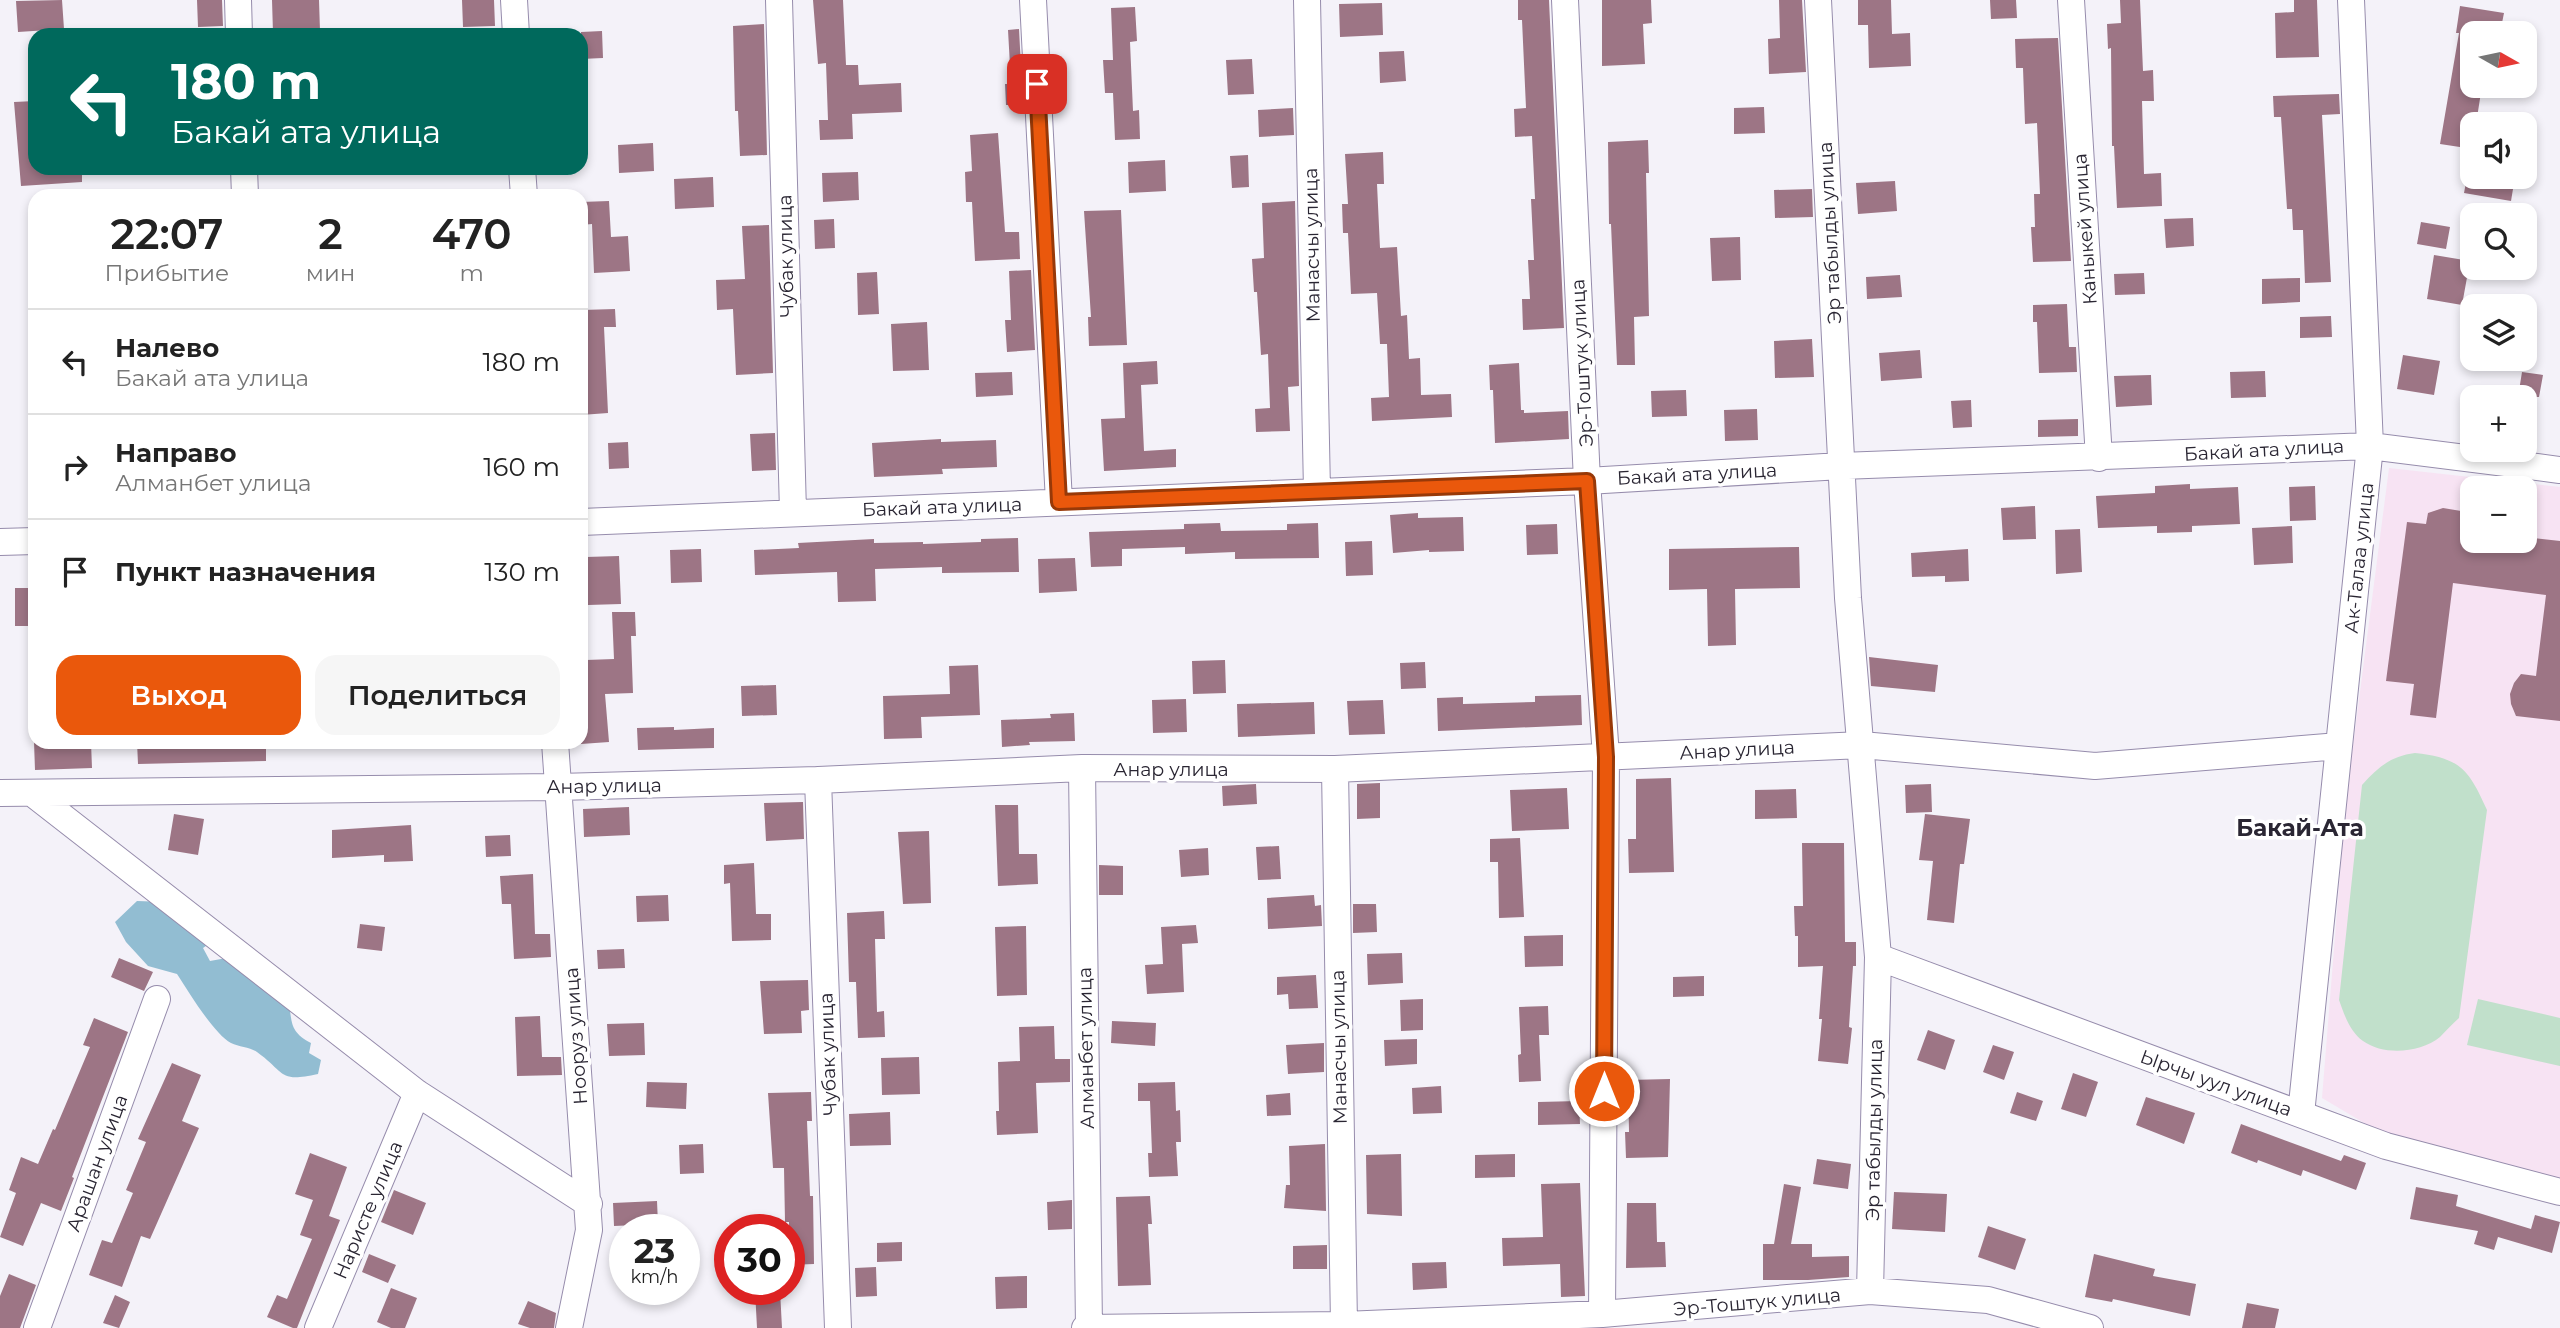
<!DOCTYPE html>
<html lang="ru">
<head>
<meta charset="utf-8">
<style>
  body { margin:0; font-family:Montserrat,sans-serif; background:#f6f6f6; color:#222; height:100vh; display:flex; flex-direction:column; font-size:26px; white-space:nowrap }
  * { box-sizing:border-box; margin:0 }
  p { font-size:23px; color:#767676 }
  .icon { flex:none; width:38px; height:38px; fill:none; stroke:currentColor; stroke-width:2; stroke-linecap:round; stroke-linejoin:round }
  .map { position:relative; flex:1; overflow:hidden }
  .side { position:absolute; left:28px; top:189px; width:560px; height:560px; display:flex; flex-direction:column; background:#fff; border-radius:21px; box-shadow:0 4px 10px #0003 }
  .side>* { flex:none }
  .banner { position:absolute; left:28px; top:28px; width:560px; height:147px; border-radius:21px; box-shadow:0 4px 10px #0003; background:#00695c; color:#fff; overflow:hidden }
  .needle { width:46px; rotate:99deg }
  .buttons { position:absolute; left:2460px; top:21px; display:grid; gap:14px }
  .buttons a { display:grid; place-items:center; width:77px; height:77px; border-radius:14px; background:#fff; box-shadow:0 4px 10px #0003; font-size:35px }
  .speed { position:absolute; left:609px; top:1214px; display:flex; gap:14px; font-size:35px; font-weight:700; text-align:center }
  .speed>* { display:grid; place-content:center; width:91px; height:91px; border-radius:50%; background:#fff; box-shadow:0 4px 10px #0003; line-height:1 }
  .speed small { font-size:18px; font-weight:400 }
  .speed .limit { border:10px solid #d22; background:#fff; color:#111 }
  .pin { position:absolute; display:grid; place-items:center; width:60px; height:60px; color:#fff; margin:-30px; border-radius:14px; box-shadow:0 4px 10px #0006 }
  .me { position:absolute; width:77px; margin:-38px; rotate:0deg; stroke-linejoin:round; filter:drop-shadow(0 0 5px #0008) }
  .turn { display:flex; align-items:center; gap:24px; height:147px; padding:0 28px; font-size:32px }
  .turn .icon { width:91px; height:91px; stroke-width:2.5 }
  .turn b { display:block; font-size:49px; line-height:60px }
  .eta { display:flex; justify-content:space-evenly; align-items:center; height:119px; text-align:center }
  .eta b { font-size:42px; font-weight:600; line-height:49px }
  .action { display:flex; gap:14px; margin-top:auto; padding:14px 28px }
  .action a { flex:1; height:80px; border-radius:21px; background:#ea580c; color:#fff; font-size:28px; font-weight:600; line-height:80px; text-align:center }
  .action a+a { background:#f6f6f6; color:#222 }
  ul { padding:0; list-style:none }
  li { display:flex; align-items:center; gap:21px; height:105px; padding:0 28px; border-top:2px solid #e0e0e0 }
  li div { flex:1 }
  li b { display:block; font-size:26px }
  li em { font-style:normal }
  .map>svg:first-child { display:block }
</style>
</head>
<body>
<div class="map">
<svg width="2560" height="1328" viewBox="0 0 2560 1328">
  <rect width="100%" height="100%" fill="#f4f2f9"/>
  <path fill="#f7e3f3" fill-rule="evenodd" d="M2389,468L2560,487V1179L2393,1140L2322,1098L2346,800ZM2473,488H2525V541H2473Z"/>
  <path fill="#c1e0cb" d="M2415,753C2461,758 2469,770 2487,810L2459,1018C2452,1024 2446,1031 2440,1037C2420,1053 2384,1056 2363,1041C2350,1032 2344,1014 2339,1000L2362,785C2378,767 2391,756 2415,753Z
    M2478,999L2560,1018V1066L2467,1045Z"/>
  <path fill="#92bdd2" d="M137,901L166,902L213,941L203,948L210,961L232,957L289,1003C292,1023 290,1032 311,1043L309,1053L321,1060L318,1074C278,1083 286,1073 257,1052C250,1047 239,1047 231,1043C214,1034 188,991 177,974L148,966L126,942L115,922Z"/>
  <path fill="#9d7585" d="M62,0L64,29L18,32L16,1Z
    M197,0H222L223,26L198,27Z
    M272,0H319L320,31L273,33Z
    M462,0H494L495,26L463,27Z
    M813,0H843L846,65H858L859,85L901,83L902,112L852,114L853,139L820,140L819,120H828L826,63L818,64Z
    M1518,0H1549L1564,328L1523,330L1522,299H1530L1528,260H1534L1531,199H1535L1532,136L1515,137L1514,109L1526,108L1522,20H1518Z
    M1602,0H1651L1652,23L1643,24L1645,64L1602,66Z
    M1779,0H1802L1806,72L1769,74L1768,39L1780,38Z
    M1858,0H1891L1892,34L1910,33L1911,66L1869,68L1868,25H1858Z
    M1990,0H2016L2017,18L1991,19Z
    M2120,0H2140L2143,71L2153,70L2154,101H2142L2144,174L2161,173L2162,206L2117,208L2114,146H2112L2111,48L2108,49L2107,24L2121,23Z
    M2294,0H2317L2319,57L2276,58L2275,13L2294,12Z
    M1382,3L1383,35L1340,37L1339,4Z
    M2460,6L2504,13L2500,33H2473V86H2482L2476,124H2473V149L2440,144L2459,33H2456Z
    M1135,7L1137,41L1130,42L1133,111L1139,110L1140,139L1115,140L1113,93H1105L1103,60H1113L1111,8Z
    M764,24L767,155L740,156L738,111H735L733,26Z
    M1019,29L1023,105H1006L1005,84H1011L1008,30Z
    M602,31L603,58L581,59V32Z
    M2058,38L2071,261L2033,262L2031,227H2035L2034,194H2040L2037,123L2025,124L2023,68H2016L2015,39Z
    M1404,51L1406,81L1380,83L1379,52Z
    M1252,59L1254,94L1228,95L1226,60Z
    M2339,94L2340,114L2322,115L2331,282L2305,283L2303,230H2293L2292,209H2287L2281,117H2274L2273,96Z
    M35,101V168H82V182L21,186L14,102Z
    M1764,107L1765,133L1734,134V108Z
    M1293,108L1294,135L1259,137L1258,110Z
    M998,133L1005,232H1019L1020,259L975,261L972,202H966L965,172L972,171L970,135Z
    M1648,140L1649,173H1646L1649,316L1634,317L1635,365H1617L1611,224H1609L1608,142Z
    M653,143L654,171L619,173L618,145Z
    M1383,152L1384,184H1377L1380,248L1397,247L1401,316L1407,315L1409,359L1420,358L1421,395L1451,394L1452,417L1372,421L1371,398L1389,397L1387,344H1380L1377,293L1351,294L1348,233H1343L1342,204H1348L1345,154Z
    M1248,155L1249,187L1232,188L1230,156Z
    M1165,160L1166,191L1129,193L1128,162Z
    M858,172L859,200L823,202L822,173Z
    M713,177L714,207L675,209L674,179Z
    M2467,177H2515L2511,201L2464,193Z
    M1895,181L1897,211L1858,214L1856,183Z
    M1812,189L1813,217L1775,218L1774,190Z
    M609,201L611,237L628,236L630,271L594,273L592,224L581,225V202Z
    M1295,201L1299,386L1288,387L1290,431L1256,432L1255,409L1270,408L1268,354L1261,355L1257,292H1254L1252,259L1264,258L1262,203Z
    M1121,210L1127,345L1089,346L1088,317H1091L1084,211Z
    M2193,218L2194,246L2166,248L2164,219Z
    M834,219L835,248L815,249L814,220Z
    M2421,222L2450,227L2446,249L2417,244Z
    M769,225L773,373L736,375L733,309L717,310L716,280L745,279L742,226Z
    M1740,237L1741,280L1712,281L1710,238Z
    M2434,255L2470,261L2462,305L2427,299Z
    M1031,270L1035,350L1007,352L1005,320H1011L1009,271Z
    M877,272L879,314L858,315L857,273Z
    M2144,273L2145,294L2115,295L2114,274Z
    M1900,275L1902,297L1867,299L1866,277Z
    M2300,278V302L2262,304V279Z
    M2067,304L2069,347H2076L2077,372L2039,373L2037,322H2033V305Z
    M615,309L616,327H604L608,413L581,415L582,310Z
    M2331,316L2332,337L2300,338V317Z
    M927,322L929,370L893,371L891,324Z
    M1812,339L1814,377L1775,378L1774,341Z
    M1920,350L1922,378L1881,381L1879,353Z
    M2403,355L2440,361L2434,395L2397,389Z
    M1157,361L1158,384L1141,385L1144,451L1176,449V467L1104,471L1101,419L1125,418L1123,363Z
    M1519,363L1521,410H1524V413L1568,411L1569,439L1495,443L1493,390H1490L1489,365Z
    M2265,371L2266,397L2231,398L2230,372Z
    M1012,372L1013,395L976,397L975,373Z
    M2522,372L2543,375L2539,397H2518Z
    M2151,375L2152,405L2116,407L2114,376Z
    M1686,390L1687,416L1652,417L1651,391Z
    M1971,400L1972,427L1953,428L1951,401Z
    M1757,409L1758,440L1725,441L1724,410Z
    M2078,419V436L2038,437V420Z
    M775,433L776,470L752,471L750,434Z
    M941,439V442L996,440L997,467L942,469L943,474L874,477L872,443Z
    M628,442L629,468L609,469L608,443Z
    M2190,484V489L2238,487L2240,524L2192,526V532L2157,533V526L2098,528L2096,496L2155,493V486Z
    M2315,486L2316,520L2290,521L2289,487Z
    M2035,506L2036,539L2003,540L2001,508Z
    M2443,508L2473,513V541H2525V537L2560,541V721L2516,716L2511,704L2510,694L2514,683L2521,674L2536,676L2546,595L2453,583L2436,718L2410,715L2414,684L2386,681L2407,522L2426,524L2428,513Z
    M1418,513V518L1463,517L1464,551L1429,552V550L1393,553L1390,515Z
    M1220,523L1221,531L1287,530V524L1318,523L1319,558L1235,559V552L1185,554V547L1122,549V566L1091,567L1089,532L1184,529V524Z
    M1557,524L1558,554L1527,555L1526,525Z
    M2292,526L2293,563L2254,565L2252,528Z
    M2080,529L2082,572L2056,574L2055,530Z
    M1018,538L1019,572L942,573V567L875,569L876,601L838,602L837,572L755,575L754,550L799,548L798,543L874,539V543L923,542V544L981,542V539Z
    M1372,541L1373,575L1346,576L1345,542Z
    M1799,547L1800,588L1735,589L1736,645L1708,646L1707,589L1669,590V549Z
    M701,549L702,582L671,583L670,550Z
    M1968,549L1969,581L1945,582V576L1912,577L1911,553Z
    M619,556L621,604L588,605L586,557Z
    M1075,558L1077,591L1039,593L1038,559Z
    M15,588H35V626H15Z
    M612,612H635L636,636H631L633,693L605,694L609,742L581,744V707H587L586,660L614,659Z
    M1869,657L1938,665L1935,692L1871,686Z
    M1225,660L1226,693L1193,694L1192,661Z
    M1425,662L1426,688L1401,689L1400,663Z
    M978,665L980,715L921,717L922,738L884,739L883,696L950,694L949,666Z
    M776,685L777,715L742,716L741,686Z
    M1581,695L1582,725L1438,731L1437,698L1463,697V704L1535,702V696Z
    M1186,699L1187,732L1153,733L1152,700Z
    M1383,700L1385,734L1349,735L1347,701Z
    M1314,702L1315,734L1238,737L1237,704Z
    M1074,713L1075,741L1029,742L1030,745L1002,747L1001,720L1051,718L1050,714Z
    M674,727V730L714,728V748L638,750L637,728Z
    M34,742H91L92,768L35,770Z
    M137,742H266V761L138,764Z
    M1671,778L1674,872L1629,873L1628,839H1636V779Z
    M1380,783V818L1357,819V784Z
    M1256,784L1257,804L1223,806L1222,786Z
    M1931,784L1932,812L1906,813L1905,785Z
    M1567,788L1569,829L1512,831L1510,790Z
    M1796,789L1797,818L1755,819V790Z
    M803,802L804,839L766,841L764,803Z
    M995,805H1018L1019,854H1037L1038,884L998,886Z
    M629,807L630,835L584,837L583,809Z
    M174,814L204,819L198,855L168,850Z
    M1925,814L1970,819L1964,864H1960L1954,923L1927,920L1933,861L1919,860Z
    M411,825L413,861L384,862V855L332,858V830Z
    M929,831L931,903L903,904L898,832Z
    M510,835L511,856L486,857L485,836Z
    M1520,838L1524,917L1499,918L1498,862H1490V839Z
    M1802,843H1844L1845,942H1856V966H1853L1849,1027L1852,1028L1848,1064L1818,1061L1822,1019H1819L1823,966L1798,967V936H1795L1794,906H1803Z
    M1279,846L1281,879L1258,880L1256,847Z
    M1208,848L1209,875L1181,877L1179,850Z
    M754,863L756,914H771V940L732,941L730,883L724,884V865Z
    M1099,865L1123,866V895H1099Z
    M533,874L535,934H550L551,957L514,959L511,904H502L500,876Z
    M668,895L669,921L637,922L636,896Z
    M1314,895L1315,906L1321,905L1322,926L1268,929L1267,898Z
    M1353,904H1376L1377,932L1353,933Z
    M884,911L885,939H875L877,1012L884,1011L885,1037L858,1038L856,982H849L847,913Z
    M360,924L385,927L382,951L357,948Z
    M1196,925L1198,943L1182,944L1184,992L1147,994L1145,965L1163,964L1161,927Z
    M1026,926L1027,995L997,996L995,927Z
    M1563,935V966L1525,967L1524,936Z
    M624,949L625,968L598,969L597,950Z
    M1402,953L1403,983L1368,985L1367,954Z
    M119,958L153,972L144,991L111,977Z
    M1316,975L1318,1008L1289,1009L1288,994L1277,995V977Z
    M1704,976V996L1673,997V977Z
    M808,980L809,1010L801,1011L802,1033L764,1034L760,981Z
    M1423,999V1030L1401,1031L1400,1000Z
    M1548,1006L1549,1035H1539L1541,1081L1519,1082L1518,1055L1521,1054L1519,1007Z
    M540,1016L542,1057H561L562,1075L517,1076L515,1017Z
    M94,1018L128,1032L72,1177L74,1178L61,1211L41,1203L23,1246L0,1237L16,1193L9,1190L21,1157L38,1164L53,1129L55,1130L90,1047L83,1045Z
    M1112,1021L1156,1023L1155,1046L1111,1043Z
    M644,1023L645,1055L609,1056L607,1024Z
    M1054,1026L1055,1059H1070V1082L1036,1083L1038,1133L997,1135L996,1111H999L998,1062L1020,1061L1019,1027Z
    M1928,1030L1955,1040L1945,1070L1917,1060Z
    M1417,1039V1064L1385,1066L1384,1040Z
    M1324,1043V1072L1288,1074L1286,1045Z
    M1993,1045L2014,1052L2004,1080L1983,1072Z
    M919,1057L920,1094L882,1095L881,1058Z
    M172,1063L201,1075L182,1121L199,1128L150,1239L141,1236L122,1287L89,1275L102,1240L112,1243L133,1193L126,1190L146,1142L138,1139Z
    M2073,1073L2098,1082L2086,1117L2061,1109Z
    M1670,1079L1668,1157L1626,1158L1625,1132H1629L1628,1080Z
    M647,1082L687,1083L686,1109L646,1107Z
    M1175,1082L1176,1111L1180,1110L1181,1142H1176L1178,1176L1149,1177L1148,1153H1152L1150,1101H1138V1083Z
    M1441,1086L1442,1113L1413,1114L1412,1088Z
    M811,1092L812,1121H807L810,1196H813L814,1264L789,1265V1222H785L784,1168H773L768,1093Z
    M2017,1092L2043,1101L2036,1121L2010,1113Z
    M1290,1093L1291,1115L1267,1116L1266,1095Z
    M2146,1097L2195,1113L2184,1144L2136,1125Z
    M1579,1101L1580,1124L1538,1125V1102Z
    M890,1112L891,1145L850,1146L849,1114Z
    M2241,1124L2341,1161L2344,1155L2366,1163L2356,1190L2303,1170L2301,1176L2258,1160L2257,1163L2231,1153Z
    M703,1144L704,1173L680,1174L679,1145Z
    M1325,1144L1326,1211L1284,1208L1286,1185H1290L1289,1146Z
    M310,1153L347,1167L329,1216L340,1220L297,1328H293L267,1317L277,1295L287,1299L312,1239L300,1235L313,1200L295,1194Z
    M1401,1154L1402,1216L1367,1214L1366,1155Z
    M1515,1154V1177L1475,1178V1155Z
    M1817,1159L1851,1164L1848,1189L1813,1184Z
    M1580,1183L1585,1296L1561,1297L1560,1264L1503,1266L1502,1238L1543,1237L1541,1184Z
    M1784,1184L1801,1187L1791,1244H1812V1257L1849,1256V1277L1808,1280H1763V1244H1774Z
    M2416,1187L2458,1195L2456,1206L2531,1229L2535,1215L2560,1222L2552,1253L2498,1237L2494,1250L2474,1244L2478,1231L2410,1219Z
    M394,1190L426,1203L413,1235L381,1222Z
    M1894,1192L1947,1194L1945,1232L1892,1229Z
    M1150,1196L1152,1224H1148L1151,1285L1118,1286L1116,1197Z
    M1072,1200V1229L1048,1230L1047,1202Z
    M657,1201L658,1224L614,1226L613,1203Z
    M1627,1203H1656L1657,1242H1665L1666,1267L1626,1268Z
    M1988,1226L2026,1239L2015,1270L1978,1257Z
    M902,1242V1261L877,1262V1243Z
    M1327,1245V1269H1293V1246Z
    M369,1254L396,1265L388,1283L362,1272Z
    M2094,1254L2155,1269L2153,1276L2196,1284L2190,1316L2113,1299L2112,1302L2085,1297Z
    M1446,1262L1447,1288L1413,1290L1412,1263Z
    M876,1267L877,1296L856,1297L855,1268Z
    M9,1274L36,1285L20,1328H0V1296Z
    M1027,1276V1308L996,1309L995,1277Z
    M391,1288L417,1298L405,1328H391L377,1322Z
    M755,1290H780L782,1328H757Z
    M115,1295L130,1302L119,1328L103,1323Z
    M528,1301L556,1313L554,1328H530L518,1324Z
    M2247,1303L2279,1309L2275,1328H2242Z"/>
  <g fill="none" stroke-linecap="round" stroke-linejoin="round">
    <g stroke="#968cac" stroke-width="28">
      <path id="street" d="M238,0L239,35
        M514,0L516,35
        M779,0L793,512
        M1033,0L1059,502
        M1307,0L1317,491
        M1565,0L1587,481L1606,757L1602,1314
        M1818,0L1848,598L1878,957L1870,1291
        M2071,0L2099,458
        M244,168L245,196
        M522,168L524,196
        M581,522L1587,481L1841,466L2370,446L2560,470
        M0,542L35,541
        M555,742L589,1230L569,1328
        M1082,768L1089,1328
        M1335,769L1344,1325
        M818,780L838,1328
        M0,793L558,787L818,780L1082,768L1335,769L1862,745L2095,766L2339,746
        M32,793L417,1093L589,1204
        M1878,957L2386,1146L2560,1192
        M2301,1114L2370,446L2351,0
        M37,1328L157,999
        M318,1328L417,1093
        M1085,1328L1344,1325L1602,1314L1870,1291L1988,1300L2090,1328"/>
    </g>
    <use href="#street" stroke="#fff" stroke-width="26"/>
  </g>
  <g fill="none" stroke-linecap="round" stroke-linejoin="round">
    <g stroke="#983908" stroke-width="18">
      <path id="route" d="M1037,84L1059,502L1587,481L1606,757L1604,1091"/>
    </g>
    <use href="#route" stroke="#ea580c" stroke-width="12"/>
  </g>
  <g text-anchor="middle" dominant-baseline="central" stroke-width="7" stroke-linejoin="round" paint-order="stroke">
    <g font-size="19" fill="#2a2633" stroke="#fff">
      <text transform="translate(2085 229) rotate(-94)">Каныкей улица</text>
      <text transform="translate(1830 233) rotate(-93)">Эр табылды улица</text>
      <text transform="translate(1312 245) rotate(-91)">Манасчы улица</text>
      <text transform="translate(786 256) rotate(-91)">Чубак улица</text>
      <text transform="translate(1582 363) rotate(-93)">Эр-Тоштук улица</text>
      <text transform="translate(2264 450) rotate(-3)">Бакай ата улица</text>
      <text transform="translate(1697 474) rotate(-3)">Бакай ата улица</text>
      <text transform="translate(942 507) rotate(-2)">Бакай ата улица</text>
      <text transform="translate(2359 558) rotate(-84)">Ак-Талаа улица</text>
      <text transform="translate(1737 750) rotate(-3)">Анар улица</text>
      <text x="1171" y="769">Анар улица</text>
      <text transform="translate(604 786) rotate(-1)">Анар улица</text>
      <text transform="translate(576 1036) rotate(-94)">Нооруз улица</text>
      <text transform="translate(1339 1047) rotate(-91)">Манасчы улица</text>
      <text transform="translate(1086 1048) rotate(-91)">Алманбет улица</text>
      <text transform="translate(828 1054) rotate(-92)">Чубак улица</text>
      <text transform="translate(2216 1083) rotate(20)">Ырчы уул улица</text>
      <text transform="translate(1874 1130) rotate(-89)">Эр табылды улица</text>
      <text transform="translate(97 1163) rotate(-70)">Арашан улица</text>
      <text transform="translate(368 1210) rotate(-67)">Наристе улица</text>
      <text transform="translate(1757 1302) rotate(-5)">Эр-Тоштук улица</text>
    </g>
    <g font-size="23" font-weight="bold" fill="#2a2633" stroke="#fff">
      <text x="2300" y="828">Бакай-Ата</text>
    </g>
  </g>
</svg>
<div class="buttons">
<a><svg class="needle" viewBox="-14 -14 28 28"><path d="M0-13l5 13h-10z" fill="#e53935"/><path d="M0 13l5-13h-10z" fill="#767676"/></svg></a>
<a><svg class="icon" aria-label="sound" viewBox="0 0 24 24"><path d="M4 9h4l5-4v14l-5-4H4zM17 9q2 3 0 6"/></svg></a>
<a><svg class="icon" aria-label="search" viewBox="0 0 24 24"><circle cx="10" cy="10" r="6"/><path d="M15 15l6 6"/></svg></a>
<a><svg class="icon" aria-label="layers" viewBox="0 0 24 24"><path d="M12 4l9 5-9 5-9-5zM3 14l9 5 9-5"/></svg></a>
<a>+</a>
<a>−</a>
</div>
<div class="speed"><div>23<small>km/h</small></div><div class="limit">30</div></div>
<div class="pin" style="left:1037px;top:84px;background:#d93025"><svg class="icon" aria-label="arrive" viewBox="0 0 24 24"><path d="M6 21V4h12l-3 4 3 4H6"/></svg></div>
<svg class="me" style="left:1604px;top:1091px" viewBox="-20 -20 40 40"><circle r="17" fill="#ea580c" stroke="#fff" stroke-width="3"/><path d="M0-11L8 9 0 5-8 9z" fill="#fff"/></svg>
<div class="banner">
<div class="turn"><svg class="icon" aria-label="left" viewBox="0 0 24 24"><path d="M17 20v-9H6M10 6l-5 5 5 5"/></svg><div><b>180 m</b>Бакай ата улица</div></div>
</div>
<section class="side">
<div class="eta">
<div><b>22:07</b><p>Прибытие</p></div>
<div><b>2</b><p>мин</p></div>
<div><b>470</b><p>m</p></div>
</div>
<ul>
<li><svg class="icon" aria-label="left" viewBox="0 0 24 24"><path d="M17 20v-9H6M10 6l-5 5 5 5"/></svg><div><b>Налево</b><p>Бакай ата улица</p></div><em>180 m</em></li>
<li><svg class="icon" aria-label="right" viewBox="0 0 24 24"><path d="M7 20v-9h11M14 6l5 5-5 5"/></svg><div><b>Направо</b><p>Алманбет улица</p></div><em>160 m</em></li>
<li><svg class="icon" aria-label="arrive" viewBox="0 0 24 24"><path d="M6 21V4h12l-3 4 3 4H6"/></svg><div><b>Пункт назначения</b></div><em>130 m</em></li>
</ul>
<div class="action"><a>Выход</a><a>Поделиться</a></div>
</section>
</div>
</body>
</html>
